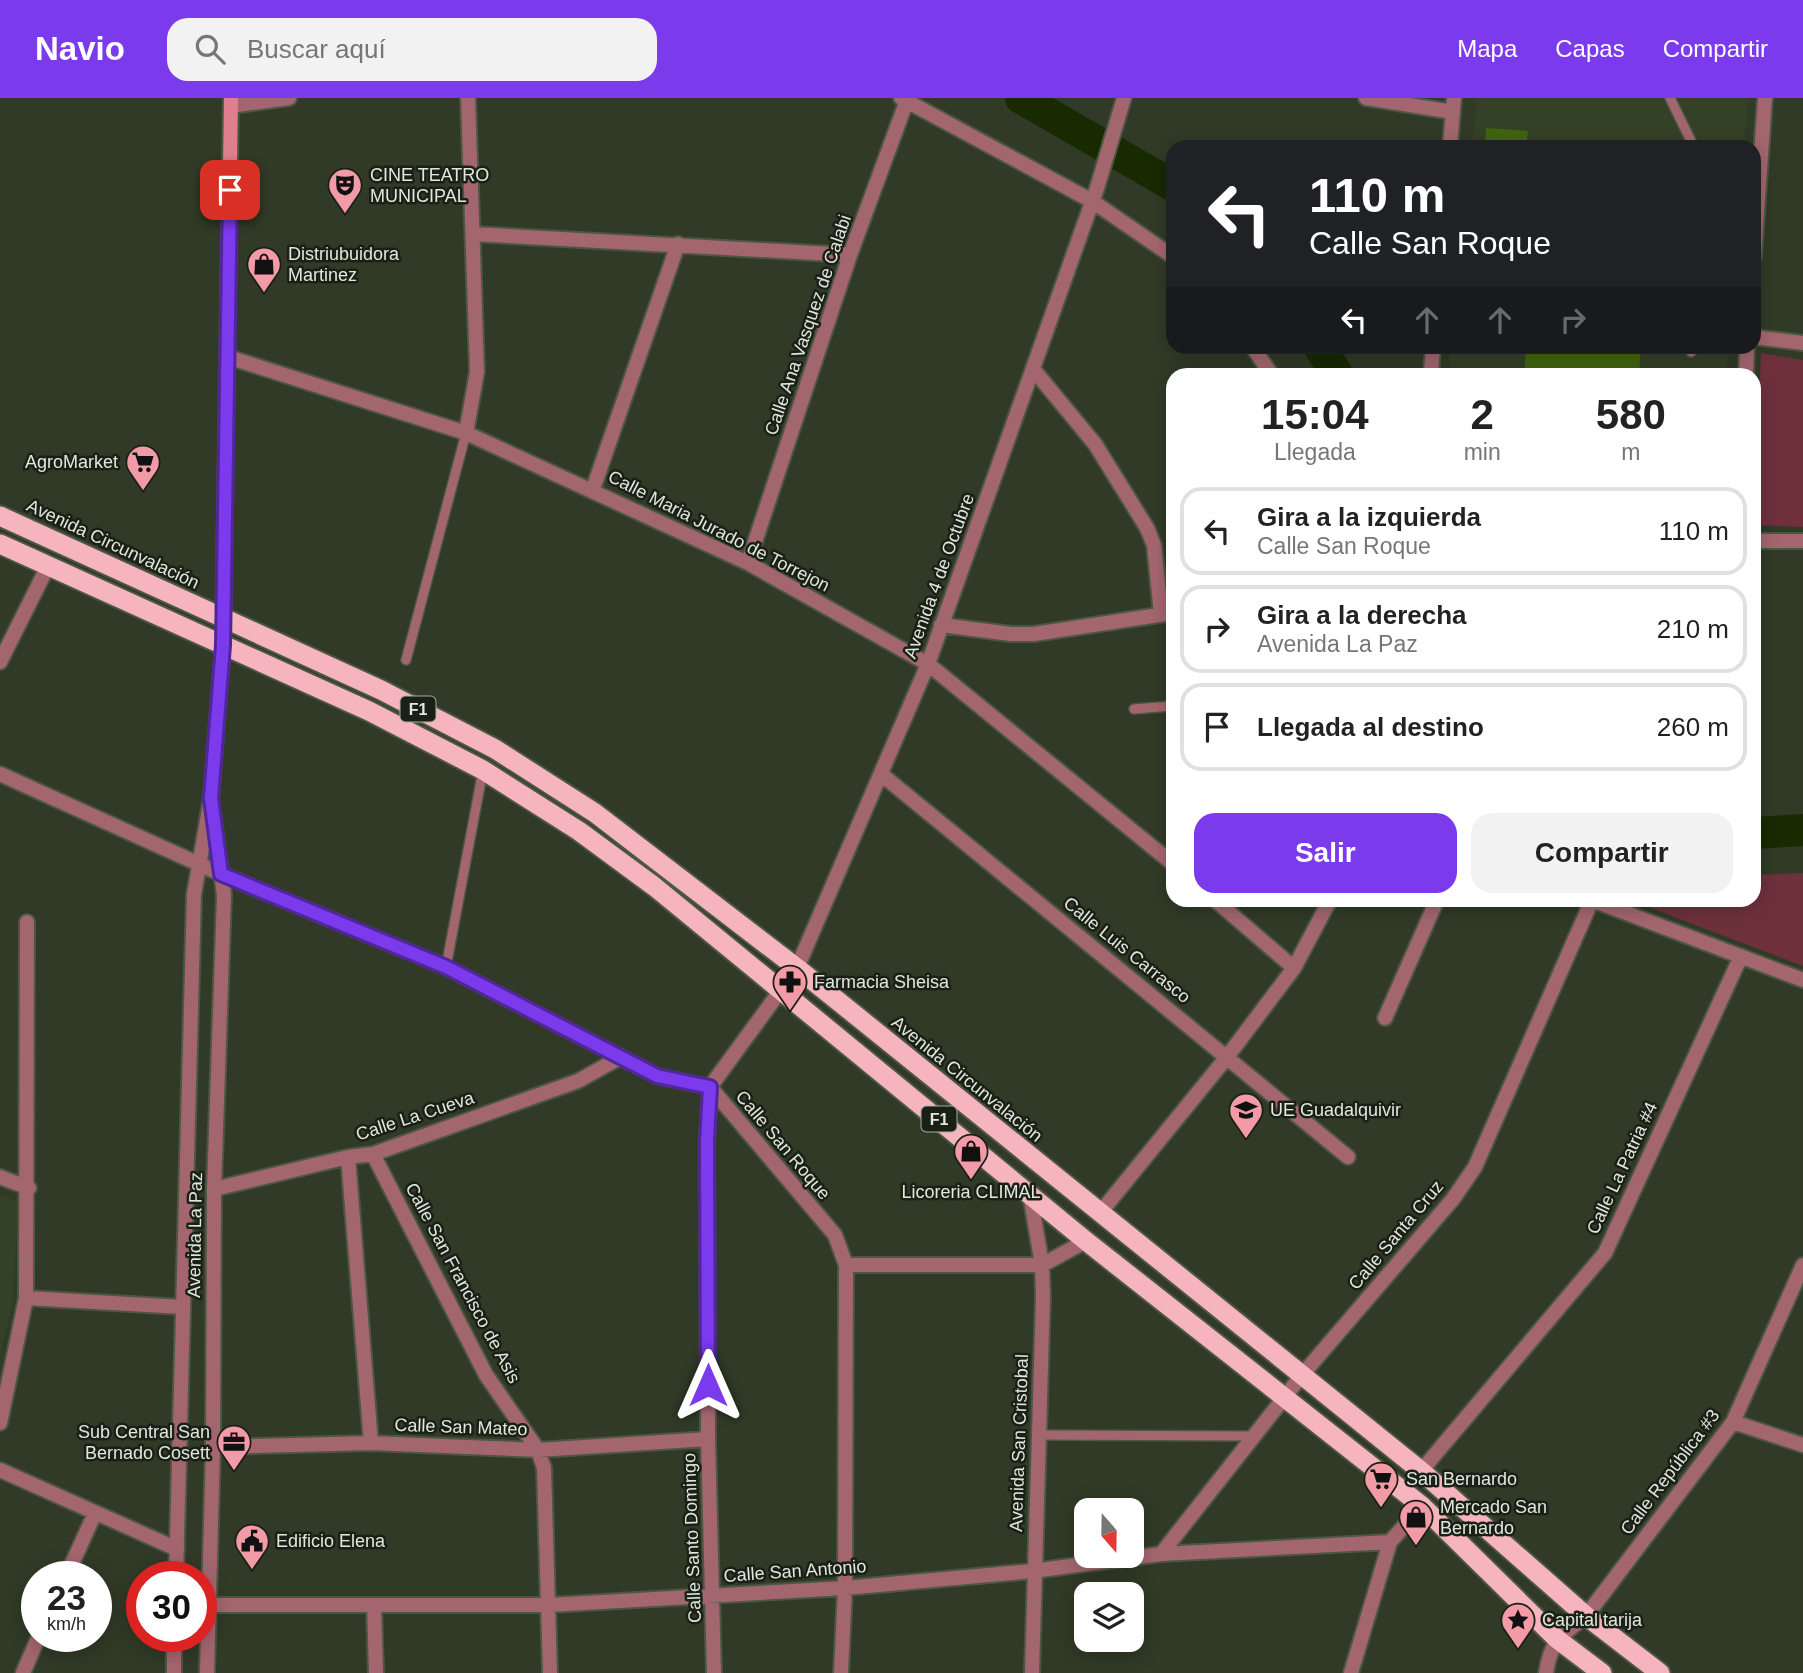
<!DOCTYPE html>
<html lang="es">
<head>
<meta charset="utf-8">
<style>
  body { margin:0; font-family:Helvetica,sans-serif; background:#f2f2f2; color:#222; height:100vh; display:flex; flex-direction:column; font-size:26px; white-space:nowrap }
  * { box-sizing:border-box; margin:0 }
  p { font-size:23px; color:#767676 }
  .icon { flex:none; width:38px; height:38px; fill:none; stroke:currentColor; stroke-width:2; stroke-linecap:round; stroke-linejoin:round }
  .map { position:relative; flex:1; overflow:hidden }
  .sheet { position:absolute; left:1166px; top:270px; width:595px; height:539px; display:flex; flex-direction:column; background:#fff; border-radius:21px; box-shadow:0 4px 18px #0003 }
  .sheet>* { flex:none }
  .guide { position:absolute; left:1166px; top:42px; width:595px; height:214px; border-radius:21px; box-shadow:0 4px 18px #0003; background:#202124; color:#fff; overflow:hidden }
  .needle { width:46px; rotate:160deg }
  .tools { position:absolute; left:1074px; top:1400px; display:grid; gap:14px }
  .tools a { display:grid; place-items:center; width:70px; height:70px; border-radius:14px; background:#fff; box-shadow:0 4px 18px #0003; font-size:35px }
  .speed { position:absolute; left:21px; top:1463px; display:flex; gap:14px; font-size:35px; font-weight:700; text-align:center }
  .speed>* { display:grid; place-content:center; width:91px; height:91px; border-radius:50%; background:#fff; box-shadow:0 4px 18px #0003; line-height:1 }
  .speed small { font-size:18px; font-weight:400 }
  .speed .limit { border:10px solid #d22; background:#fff; color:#111 }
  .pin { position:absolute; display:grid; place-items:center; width:60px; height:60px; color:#fff; margin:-30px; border-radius:14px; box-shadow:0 4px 10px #0006 }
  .me { position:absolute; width:77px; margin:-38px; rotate:0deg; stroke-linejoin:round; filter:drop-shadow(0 0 5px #0008) }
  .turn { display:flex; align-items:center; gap:24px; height:147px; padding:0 28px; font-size:32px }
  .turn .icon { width:91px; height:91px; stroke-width:2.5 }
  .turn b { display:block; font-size:49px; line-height:60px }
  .lanes { display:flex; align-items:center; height:66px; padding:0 28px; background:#0003; justify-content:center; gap:35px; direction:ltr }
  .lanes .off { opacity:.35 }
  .eta { display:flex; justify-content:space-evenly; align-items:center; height:119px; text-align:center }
  .eta b { font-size:42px; font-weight:700; line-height:49px }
  .action { display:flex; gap:14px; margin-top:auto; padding:14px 28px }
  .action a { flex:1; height:80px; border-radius:21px; background:#7c3aed; color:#fff; font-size:28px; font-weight:700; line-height:80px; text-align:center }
  .action a+a { background:#f2f2f2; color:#222 }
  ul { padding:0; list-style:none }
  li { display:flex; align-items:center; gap:21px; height:88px; margin:0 14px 10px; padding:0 14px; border:4px solid #e0e0e0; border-radius:21px }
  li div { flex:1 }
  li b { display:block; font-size:26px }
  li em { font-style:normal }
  header { display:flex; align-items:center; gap:42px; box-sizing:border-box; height:98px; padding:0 35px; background:#7c3aed; color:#fff }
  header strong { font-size:33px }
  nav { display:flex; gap:38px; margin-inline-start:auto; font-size:24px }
  .search { width:490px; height:63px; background:#f2f2f2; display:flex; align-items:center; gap:18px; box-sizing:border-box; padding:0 24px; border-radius:21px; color:#767676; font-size:26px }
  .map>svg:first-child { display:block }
</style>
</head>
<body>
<header>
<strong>Navio</strong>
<div class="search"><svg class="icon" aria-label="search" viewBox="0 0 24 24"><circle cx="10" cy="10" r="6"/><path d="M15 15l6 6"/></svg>Buscar aquí</div>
<nav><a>Mapa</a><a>Capas</a><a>Compartir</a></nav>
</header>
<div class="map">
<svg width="1803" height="1575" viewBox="0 0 1803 1575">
  <rect width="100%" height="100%" fill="#303a26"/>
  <path fill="#334126" d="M1477,0H1748L1744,49H1472Z
    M1451,248L1728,249L1726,276H1453L1449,262Z
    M0,1096L18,1104L13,1204L0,1257Z"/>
  <path fill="#6e313c" d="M1761,255L1803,262V429L1754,427Z
    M1803,775V868L1635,804L1636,802H1754V777Z"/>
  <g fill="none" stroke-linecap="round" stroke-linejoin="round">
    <path stroke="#172a00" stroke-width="32" d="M1021,0L1172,87
      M1319,248L1337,276
      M1754,735L1803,732"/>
  </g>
  <path fill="#406410" d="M1486,30L1528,33L1526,49H1485Z
    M1526,248H1641L1639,276H1524Z"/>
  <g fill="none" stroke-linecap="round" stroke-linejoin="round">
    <g stroke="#4c5643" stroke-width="12">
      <path id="service" d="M1670,0L1694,49
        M1691,254L1692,248
        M406,562L466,335
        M1134,611L1172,608
        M446,869L483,672
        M1038,1337L1253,1338"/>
    </g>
    <g stroke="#4c5643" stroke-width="18">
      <path id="minor" d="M901,0L1092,103L1172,158
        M1366,0L1453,14
        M231,8L289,0
        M1450,49L1454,0
        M474,136L850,157
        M1754,158L1765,0
        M1754,239L1803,245
        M1252,248L1271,276
        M228,259L466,335L748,465L928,566L1172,765
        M1033,271L1095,346L1147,430L1154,447L1161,516
        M1431,276L1433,248
        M1746,276L1747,248
        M466,335L477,274L468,0
        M593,391L678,146
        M1754,443H1803
        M748,465L850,157L907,2
        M941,527L1011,536H1034L1172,515
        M0,676L221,776L446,869L657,978L710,989L835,1137L846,1167L845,1490L841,1575
        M881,676L1348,1059
        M1215,802L1294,870
        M1385,920L1437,802
        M373,1056L486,1277L538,1352L544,1370L550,1575
        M348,1059L371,1345
        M0,1079L29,1090
        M214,1091L348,1059L373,1056L578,983L621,959
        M1030,1096L1042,1167L1043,1199L1032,1575
        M1100,1115L1227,959L1294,870L1330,802
        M846,1167H1042L1086,1143
        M26,1200L182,1209
        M1733,1324L1803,1347
        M0,1325L26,1200L27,824
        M213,1349L371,1345L538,1352L708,1341
        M0,1372L177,1451
        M1421,1373L1605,1155L1741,858
        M1161,1456L1302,1277L1453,1101L1475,1069L1592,802L1803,882
        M66,1479L95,1415
        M201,1507H549L845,1490L1033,1473L1161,1456L1390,1444
        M374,1507L376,1575
        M1586,1518L1733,1324L1803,1167
        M23,1575L39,1538
        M714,1575L708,1341L707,1043L710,989L797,870L928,566L1097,90L1124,0
        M1351,1575L1390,1444L1422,1408"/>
    </g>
    <g stroke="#4c5643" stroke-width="18">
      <path id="tertiary" d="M0,564L48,468
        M176,1479L194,796L211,700L223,547
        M174,1575V1538
        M207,1575L213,1349L214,1091L224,797L213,715
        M1546,1575C1551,1542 1561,1538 1586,1518"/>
    </g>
    <g stroke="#4c5643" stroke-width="18">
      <path id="secondary" d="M223,547L231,0"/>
    </g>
    <g stroke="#4c5643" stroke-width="23">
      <path id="trunk" d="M0,418L381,592L495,651L595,715L797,870L1421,1373L1586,1518L1660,1575
        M0,446L369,613L483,672L579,733L655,789L1086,1143L1422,1408L1557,1541L1602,1575"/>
    </g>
    <use href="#service" stroke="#a3666f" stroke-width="9"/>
    <use href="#minor" stroke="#a3666f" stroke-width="14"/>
    <use href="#tertiary" stroke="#a3666f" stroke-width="14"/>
    <use href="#secondary" stroke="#de7e8e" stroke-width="14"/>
    <use href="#trunk" stroke="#f5b4be" stroke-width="19"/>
  </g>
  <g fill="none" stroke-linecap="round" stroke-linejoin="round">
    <g stroke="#51269a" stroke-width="18">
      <path id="route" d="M230,92L223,547L211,700L221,776L446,869L657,978L710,989L707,1043L708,1287"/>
    </g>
    <use href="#route" stroke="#7c3aed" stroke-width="12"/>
  </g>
  <defs>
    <g id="theatre-pin" transform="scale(1.75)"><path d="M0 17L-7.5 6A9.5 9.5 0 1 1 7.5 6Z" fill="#f39aa7" stroke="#1b2017"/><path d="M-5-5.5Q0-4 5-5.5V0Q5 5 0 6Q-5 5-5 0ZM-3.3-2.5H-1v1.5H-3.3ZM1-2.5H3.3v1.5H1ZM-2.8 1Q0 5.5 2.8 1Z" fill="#111"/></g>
    <g id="shop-pin" transform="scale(1.75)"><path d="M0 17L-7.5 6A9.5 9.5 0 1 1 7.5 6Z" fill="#f39aa7" stroke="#1b2017"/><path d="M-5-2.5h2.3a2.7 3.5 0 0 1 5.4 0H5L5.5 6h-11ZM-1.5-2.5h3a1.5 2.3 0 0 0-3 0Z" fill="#111"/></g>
    <g id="supermarket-pin" transform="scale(1.75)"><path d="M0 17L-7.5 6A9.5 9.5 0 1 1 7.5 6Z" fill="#f39aa7" stroke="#1b2017"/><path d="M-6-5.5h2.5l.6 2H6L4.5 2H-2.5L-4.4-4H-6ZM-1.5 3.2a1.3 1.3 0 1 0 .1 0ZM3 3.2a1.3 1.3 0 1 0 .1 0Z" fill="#111"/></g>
    <g id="pharmacy-pin" transform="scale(1.75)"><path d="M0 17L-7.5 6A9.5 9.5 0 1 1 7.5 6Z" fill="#f39aa7" stroke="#1b2017"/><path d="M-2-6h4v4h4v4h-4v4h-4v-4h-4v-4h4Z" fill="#111"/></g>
    <g id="school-pin" transform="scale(1.75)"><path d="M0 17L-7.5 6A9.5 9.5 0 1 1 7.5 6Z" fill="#f39aa7" stroke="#1b2017"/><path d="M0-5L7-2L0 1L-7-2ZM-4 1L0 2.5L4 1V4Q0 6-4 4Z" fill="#111"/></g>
    <g id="office-pin" transform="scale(1.75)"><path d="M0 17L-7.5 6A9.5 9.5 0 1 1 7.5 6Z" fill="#f39aa7" stroke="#1b2017"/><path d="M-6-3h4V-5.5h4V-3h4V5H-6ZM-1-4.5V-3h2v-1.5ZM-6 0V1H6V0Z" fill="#111"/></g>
    <g id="civic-pin" transform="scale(1.75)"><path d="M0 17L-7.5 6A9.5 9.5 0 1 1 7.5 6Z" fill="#f39aa7" stroke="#1b2017"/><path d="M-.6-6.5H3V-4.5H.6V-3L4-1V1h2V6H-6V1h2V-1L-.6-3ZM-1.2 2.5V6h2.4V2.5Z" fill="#111"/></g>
    <g id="sight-pin" transform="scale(1.75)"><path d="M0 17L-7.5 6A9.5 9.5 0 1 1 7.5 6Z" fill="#f39aa7" stroke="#1b2017"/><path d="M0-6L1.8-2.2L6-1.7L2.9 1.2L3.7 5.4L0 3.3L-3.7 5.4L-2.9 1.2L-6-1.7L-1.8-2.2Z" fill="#111"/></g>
  </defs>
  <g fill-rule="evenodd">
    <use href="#theatre-pin" x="345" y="87"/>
    <use href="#shop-pin" x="264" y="166"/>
    <use href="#supermarket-pin" x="143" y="364"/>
    <use href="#pharmacy-pin" x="790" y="884"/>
    <use href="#school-pin" x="1246" y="1012"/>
    <use href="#shop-pin" x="971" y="1053"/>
    <use href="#office-pin" x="234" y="1344"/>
    <use href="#supermarket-pin" x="1381" y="1381"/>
    <use href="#shop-pin" x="1416" y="1419"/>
    <use href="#civic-pin" x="252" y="1443"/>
    <use href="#sight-pin" x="1518" y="1522"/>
  </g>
  <g text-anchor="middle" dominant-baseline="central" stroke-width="5" stroke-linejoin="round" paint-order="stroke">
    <g fill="#1b2017" stroke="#a5aca0" stroke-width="2">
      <rect x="400.5" y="598.5" width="35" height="25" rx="5"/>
      <rect x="921.5" y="1008.5" width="35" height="25" rx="5"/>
    </g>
    <g font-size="16" font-weight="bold" fill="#e0e8db">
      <text x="418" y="611">F1</text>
      <text x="939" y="1021">F1</text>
    </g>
    <g font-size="18" fill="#e0e8db" stroke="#1b2017" text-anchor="start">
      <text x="370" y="77">CINE TEATRO<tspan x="370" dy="21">MUNICIPAL</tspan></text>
      <text x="288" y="156">Distriubuidora<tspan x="288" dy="21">Martinez</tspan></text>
      <text x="118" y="364" text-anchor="end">AgroMarket</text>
      <text x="814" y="884">Farmacia Sheisa</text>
      <text x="1270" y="1012">UE Guadalquivir</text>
      <text x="971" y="1094" text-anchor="middle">Licoreria CLIMAL</text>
      <text x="210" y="1334" text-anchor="end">Sub Central San<tspan x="210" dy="21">Bernado Cosett</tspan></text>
      <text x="1406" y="1381">San Bernardo</text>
      <text x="1440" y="1409">Mercado San<tspan x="1440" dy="21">Bernardo</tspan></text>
      <text x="276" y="1443">Edificio Elena</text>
      <text x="1542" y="1522">Capital tarija</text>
    </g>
    <g font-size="18" fill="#e0e8db" stroke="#1b2017">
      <text transform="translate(808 227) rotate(-71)">Calle Ana Vasquez de Calabi</text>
      <text transform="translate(719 433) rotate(27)">Calle Maria Jurado de Torrejon</text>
      <text transform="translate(113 446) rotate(25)">Avenida Circunvalación</text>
      <text transform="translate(939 478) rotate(-70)">Avenida 4 de Octubre</text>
      <text transform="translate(1127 852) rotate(39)">Calle Luis Carrasco</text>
      <text transform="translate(967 981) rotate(39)">Avenida Circunvalación</text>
      <text transform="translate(415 1018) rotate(-18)">Calle La Cueva</text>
      <text transform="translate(783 1047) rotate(50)">Calle San Roque</text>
      <text transform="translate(1622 1070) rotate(-65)">Calle La Patria #4</text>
      <text transform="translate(195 1137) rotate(-89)">Avenida La Paz</text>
      <text transform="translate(1396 1137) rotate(-50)">Calle Santa Cruz</text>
      <text transform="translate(463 1185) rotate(62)">Calle San Francisco de Asis</text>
      <text transform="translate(461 1329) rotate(2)">Calle San Mateo</text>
      <text transform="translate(1019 1345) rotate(-88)">Avenida San Cristobal</text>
      <text transform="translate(1670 1374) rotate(-53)">Calle República #3</text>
      <text transform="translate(692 1440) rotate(-92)">Calle Santo Domingo</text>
      <text transform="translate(795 1473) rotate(-4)">Calle San Antonio</text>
    </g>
  </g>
</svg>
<div class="tools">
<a><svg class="needle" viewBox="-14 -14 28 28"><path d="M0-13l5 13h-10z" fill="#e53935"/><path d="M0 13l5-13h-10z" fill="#767676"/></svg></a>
<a><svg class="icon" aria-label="layers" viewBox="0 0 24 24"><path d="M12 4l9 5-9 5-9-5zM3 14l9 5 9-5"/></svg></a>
</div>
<div class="speed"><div>23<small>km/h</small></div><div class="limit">30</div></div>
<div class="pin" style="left:230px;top:92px;background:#d93025"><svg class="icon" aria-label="arrive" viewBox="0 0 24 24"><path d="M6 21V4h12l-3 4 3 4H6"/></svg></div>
<svg class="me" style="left:708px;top:1287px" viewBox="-20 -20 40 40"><path d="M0-17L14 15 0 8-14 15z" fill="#7c3aed" stroke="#fff" stroke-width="4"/></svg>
<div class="guide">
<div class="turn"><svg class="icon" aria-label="left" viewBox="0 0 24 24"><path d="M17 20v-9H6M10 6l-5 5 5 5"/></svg><div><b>110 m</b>Calle San Roque</div></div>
<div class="lanes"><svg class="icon" aria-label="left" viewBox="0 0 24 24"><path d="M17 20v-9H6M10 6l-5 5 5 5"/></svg><svg class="icon off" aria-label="ahead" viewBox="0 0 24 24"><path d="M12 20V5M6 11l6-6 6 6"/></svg><svg class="icon off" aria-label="ahead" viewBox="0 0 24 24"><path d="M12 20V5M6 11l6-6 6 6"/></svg><svg class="icon off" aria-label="right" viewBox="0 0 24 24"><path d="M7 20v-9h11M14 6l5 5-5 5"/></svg></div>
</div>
<section class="sheet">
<div class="eta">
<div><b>15:04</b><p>Llegada</p></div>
<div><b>2</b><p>min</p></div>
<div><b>580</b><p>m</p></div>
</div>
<ul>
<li><svg class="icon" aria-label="left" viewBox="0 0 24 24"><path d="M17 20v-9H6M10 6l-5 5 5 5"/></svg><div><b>Gira a la izquierda</b><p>Calle San Roque</p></div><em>110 m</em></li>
<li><svg class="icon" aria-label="right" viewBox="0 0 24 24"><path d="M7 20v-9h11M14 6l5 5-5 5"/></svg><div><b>Gira a la derecha</b><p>Avenida La Paz</p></div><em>210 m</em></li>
<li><svg class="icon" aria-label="arrive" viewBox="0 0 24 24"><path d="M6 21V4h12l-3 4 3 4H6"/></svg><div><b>Llegada al destino</b></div><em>260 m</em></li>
</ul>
<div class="action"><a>Salir</a><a>Compartir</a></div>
</section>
</div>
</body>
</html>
